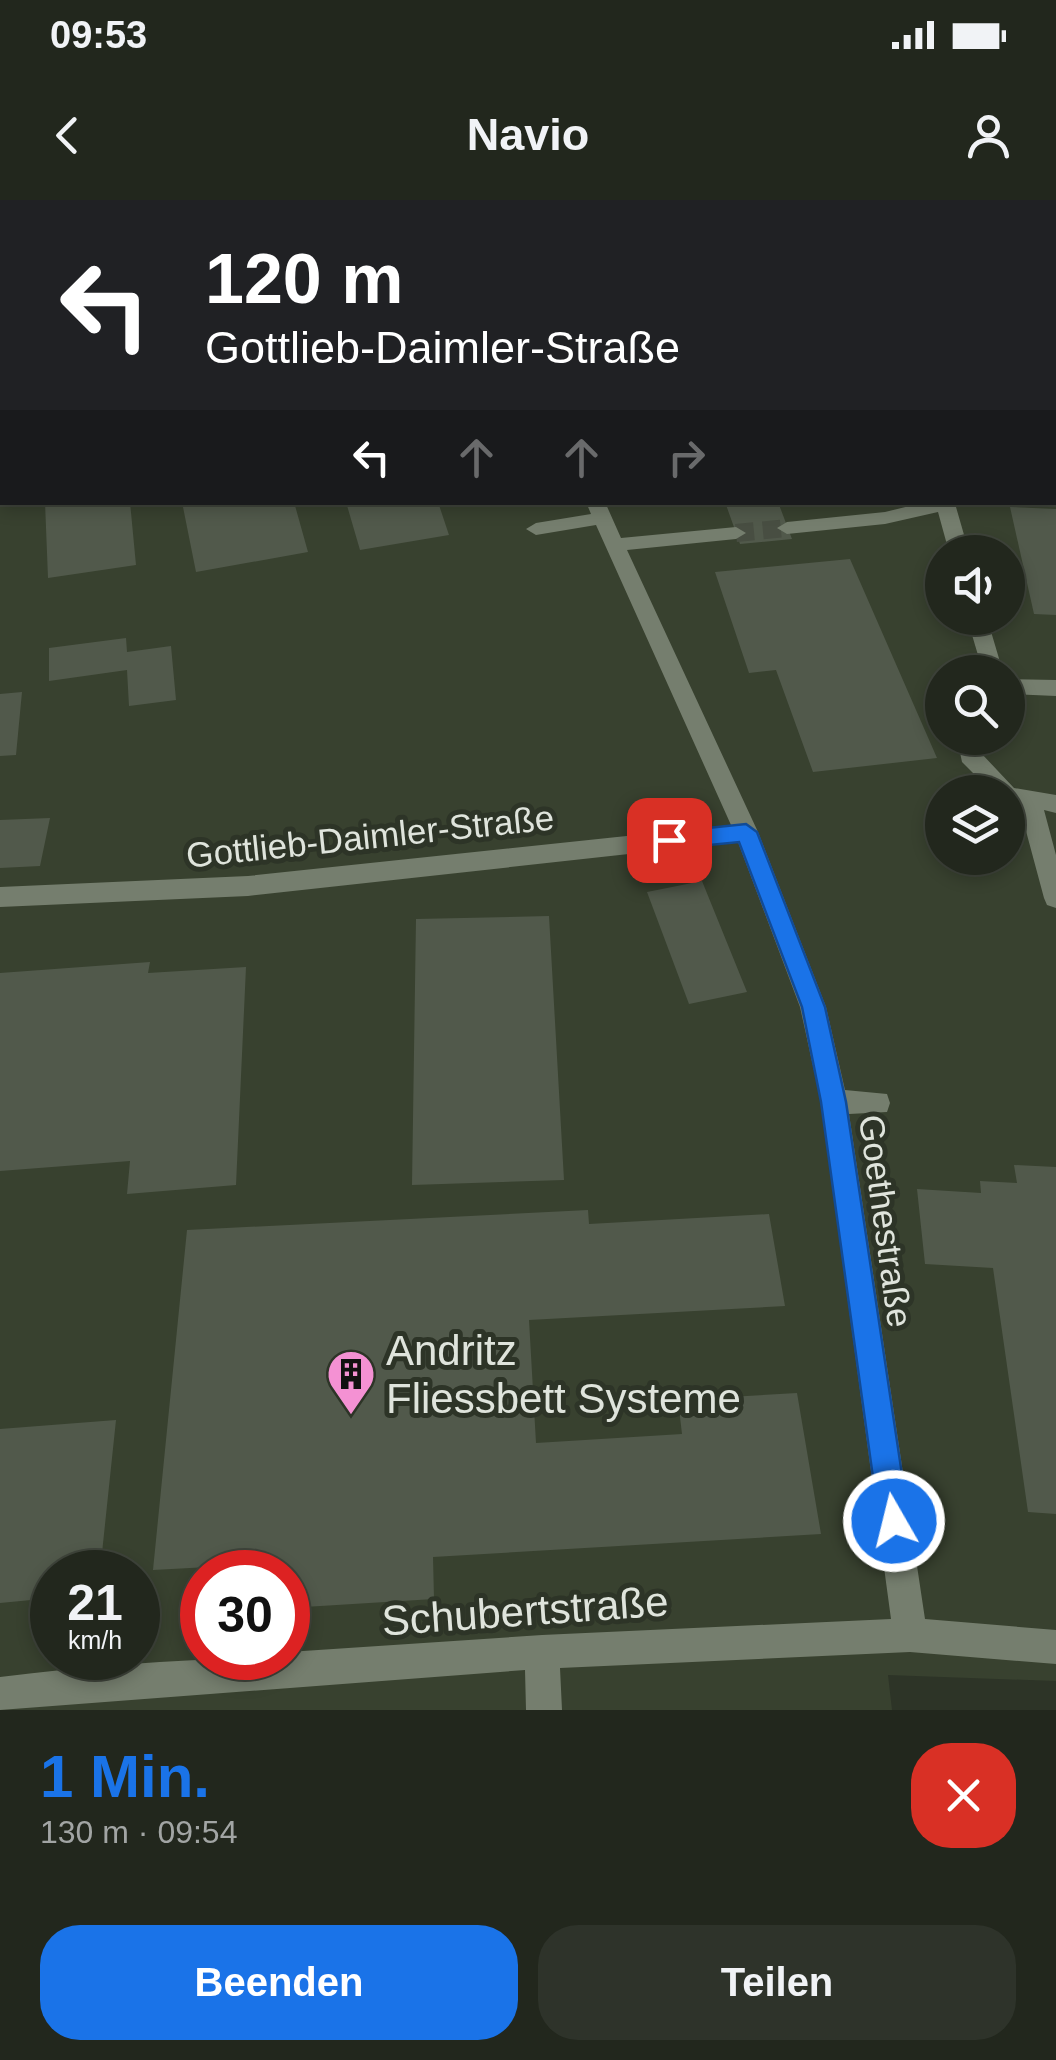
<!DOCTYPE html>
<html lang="de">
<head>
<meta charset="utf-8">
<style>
  body { margin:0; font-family:Arial,sans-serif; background:#2e332a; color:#f1f3f6; height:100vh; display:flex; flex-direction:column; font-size:38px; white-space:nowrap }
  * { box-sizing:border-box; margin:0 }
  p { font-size:32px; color:#a2a5a4 }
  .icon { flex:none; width:55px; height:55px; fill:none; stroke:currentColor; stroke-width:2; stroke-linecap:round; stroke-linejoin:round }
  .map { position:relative; height:1510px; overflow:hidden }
  .drawer { display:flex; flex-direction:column; background:#22271d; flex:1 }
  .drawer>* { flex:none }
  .top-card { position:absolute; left:0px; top:0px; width:1058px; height:305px; box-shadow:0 5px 15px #0003,0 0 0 2px #3f443b; background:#202124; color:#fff; overflow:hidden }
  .buttons { position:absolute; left:925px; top:335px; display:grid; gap:20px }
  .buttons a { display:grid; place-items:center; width:100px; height:100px; border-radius:50%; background:#22271d; box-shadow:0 5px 15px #0003,0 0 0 2px #3f443b; font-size:50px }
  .speed { position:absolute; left:30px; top:1350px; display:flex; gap:20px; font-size:50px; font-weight:700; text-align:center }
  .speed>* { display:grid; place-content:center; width:130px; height:130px; border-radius:50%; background:#22271d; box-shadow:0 5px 15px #0003,0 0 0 2px #3f443b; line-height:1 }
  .speed small { font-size:25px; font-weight:400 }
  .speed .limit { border:15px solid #d22; background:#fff; color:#111 }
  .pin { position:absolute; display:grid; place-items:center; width:85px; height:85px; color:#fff; margin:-42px; border-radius:20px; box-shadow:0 5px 15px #0006 }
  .me { position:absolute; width:110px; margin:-55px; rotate:352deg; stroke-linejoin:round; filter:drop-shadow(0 0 8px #0008) }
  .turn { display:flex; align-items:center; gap:35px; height:210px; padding:0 40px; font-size:45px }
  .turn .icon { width:130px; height:130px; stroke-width:2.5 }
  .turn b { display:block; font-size:70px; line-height:85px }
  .lanes { display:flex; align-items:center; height:95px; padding:0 40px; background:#0003; justify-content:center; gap:50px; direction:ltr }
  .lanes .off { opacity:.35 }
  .round { display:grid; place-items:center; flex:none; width:105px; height:105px; border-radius:40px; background:#2e332a }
  .headline { display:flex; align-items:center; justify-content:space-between; height:170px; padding:0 40px }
  h1 { font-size:60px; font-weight:700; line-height:75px; color:#1a73e8 }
  .action { display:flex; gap:20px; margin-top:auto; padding:20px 40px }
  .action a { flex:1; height:115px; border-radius:40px; background:#1a73e8; color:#fff; font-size:40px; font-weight:700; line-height:115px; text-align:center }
  .action a+a { background:#2e332a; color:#f1f3f6 }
  .status { display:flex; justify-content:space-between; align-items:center; height:70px; padding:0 50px; background:#22271d; direction:ltr }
  .status svg { height:28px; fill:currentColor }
  header { display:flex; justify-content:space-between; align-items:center; height:130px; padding:0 40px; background:#22271d; font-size:45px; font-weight:700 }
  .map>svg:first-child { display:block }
</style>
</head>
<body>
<div class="status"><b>09:53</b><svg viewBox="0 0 49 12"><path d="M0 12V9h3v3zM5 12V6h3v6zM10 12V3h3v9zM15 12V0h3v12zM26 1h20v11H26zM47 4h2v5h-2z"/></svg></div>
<header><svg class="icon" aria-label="back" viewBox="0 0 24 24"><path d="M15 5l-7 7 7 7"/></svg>Navio<svg class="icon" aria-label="person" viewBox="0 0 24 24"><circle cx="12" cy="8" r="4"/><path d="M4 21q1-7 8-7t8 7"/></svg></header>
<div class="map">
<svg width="1056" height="1510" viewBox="0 0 1056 1510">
  <rect width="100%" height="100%" fill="#2d3427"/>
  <path fill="#38412f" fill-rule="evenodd" d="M1056,154V1481L888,1475L892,1510H0V266L2,302H1055ZM942,352H1008V418H942ZM942,472H1008V538H942ZM942,592H1008V658H942ZM52,1372H138V1458H52ZM202,1372H288V1458H202Z"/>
  <path fill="#51594b" d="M45,302H130L136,365L48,378Z
    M182,302H294L308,352L196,372Z
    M346,302H438L449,335L360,350Z
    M725,302H778L792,339L740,344Z
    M1010,307L1056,309V415L1034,414Z
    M850,359L937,558L813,572L776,470L749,473L715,372Z
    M126,438L127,452L171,446L176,500L129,506L127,470L49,481V448Z
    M22,492L16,555L0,556V494Z
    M50,618L40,666L0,668V620Z
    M702,681L747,792L689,804L647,692Z
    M549,716L564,980L412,985L416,719Z
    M150,762L148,773L246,767L236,985L127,994L130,961L0,971V773Z
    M1014,965L1056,967V1314L1028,1312L993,1068L925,1064L917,989L981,993L980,981L1017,983Z
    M588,1010L589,1024L769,1014L785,1106L529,1120L536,1243L682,1234L678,1200L797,1193L821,1334L433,1357L434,1399L288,1408V1372H226L227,1366L153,1370L187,1030Z
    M116,1220L100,1372H52V1398L0,1403V1229Z"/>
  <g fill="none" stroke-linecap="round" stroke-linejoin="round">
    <path stroke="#484e42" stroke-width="18" stroke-dasharray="18 9" stroke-linecap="butt" d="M736,333L787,328"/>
    <path fill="#757e6e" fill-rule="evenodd" d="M432,0H447L449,2H433Z
      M926,0H941L943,2H927Z
      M1056,0V9H1055V2H1049Z
      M2,97V107L0,108V98Z
      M1055,277H1056V289H1055Z
      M0,288H2V300H0Z
      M586,302H605L621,338L736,327L746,333L736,339L627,350L758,632L826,807L845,890L887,894L890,903L887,912L849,914L925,1419L1056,1430V1464L910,1452L560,1468L562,1510H526L525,1470L0,1510V1477C96,1465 191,1458 288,1458V1452L542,1435L891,1419L821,902L800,807L738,642L248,696L0,707V687L248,676L731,625L596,325L536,335L526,329L536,323L591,314Z
      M926,302H963L956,307L969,352H949L938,312L885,324L787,334L777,328L787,322L885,312Z
      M967,418H987L1003,472H983Z
      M1008,479L1056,480V496L1008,494Z
      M957,538H979L981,553L1014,588L1056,595V613L1044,610L1056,655V708L1047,705L1044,698L1019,605L1009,602L1008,592H992L962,562Z"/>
    <path fill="#bacbab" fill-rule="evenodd" d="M1055,129H1056V139H1055Z
      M0,235H2V245H0Z"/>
  </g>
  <path fill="#1a73e8" stroke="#114b97" stroke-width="2.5" d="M746,624L757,632L825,807L846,902L909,1321L904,1331L894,1336L883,1331L879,1321L821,902L802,807L739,642L669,649L659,640L669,632Z"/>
  <defs>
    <g id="building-pin" transform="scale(2.5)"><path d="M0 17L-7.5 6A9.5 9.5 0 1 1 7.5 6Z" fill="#f491d3" stroke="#2d3427"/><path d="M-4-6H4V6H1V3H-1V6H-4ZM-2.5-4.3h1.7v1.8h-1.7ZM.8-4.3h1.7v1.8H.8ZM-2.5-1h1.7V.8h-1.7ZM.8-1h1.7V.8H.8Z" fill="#111"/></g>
  </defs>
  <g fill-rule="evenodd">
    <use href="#building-pin" x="351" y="1174"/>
  </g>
  <g text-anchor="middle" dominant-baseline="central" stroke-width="10" stroke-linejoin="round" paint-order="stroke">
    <g font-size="35" fill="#dfe4dc" stroke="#2d3427">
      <text transform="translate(370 636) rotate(-6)">Gottlieb-Daimler-Straße</text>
      <text transform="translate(886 1021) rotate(82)">Goethestraße</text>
    </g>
    <g font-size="42" fill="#dfe4dc" stroke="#2d3427" text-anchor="start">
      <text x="386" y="1150">Andritz<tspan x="386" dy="48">Fliessbett Systeme</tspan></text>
    </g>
    <g font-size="42" fill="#dfe4dc" stroke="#2d3427">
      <text transform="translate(525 1411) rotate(-4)">Schubertstraße</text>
    </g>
  </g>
</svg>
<div class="buttons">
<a><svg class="icon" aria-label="sound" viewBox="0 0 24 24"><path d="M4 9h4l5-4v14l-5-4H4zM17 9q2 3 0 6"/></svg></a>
<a><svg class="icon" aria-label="search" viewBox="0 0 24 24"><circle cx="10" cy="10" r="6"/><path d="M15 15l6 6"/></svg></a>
<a><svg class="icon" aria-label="layers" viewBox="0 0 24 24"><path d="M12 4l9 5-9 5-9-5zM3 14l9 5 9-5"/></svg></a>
</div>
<div class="speed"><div>21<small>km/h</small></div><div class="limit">30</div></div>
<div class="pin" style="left:669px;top:640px;background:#d93025"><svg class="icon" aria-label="arrive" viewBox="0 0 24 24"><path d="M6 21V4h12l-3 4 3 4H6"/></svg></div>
<svg class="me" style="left:894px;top:1321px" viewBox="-20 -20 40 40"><circle r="17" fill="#1a73e8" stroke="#fff" stroke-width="3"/><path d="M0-11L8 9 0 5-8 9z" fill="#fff"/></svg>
<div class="top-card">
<div class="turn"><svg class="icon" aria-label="left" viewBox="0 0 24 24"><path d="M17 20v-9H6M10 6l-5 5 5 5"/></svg><div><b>120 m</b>Gottlieb-Daimler-Straße</div></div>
<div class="lanes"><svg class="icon" aria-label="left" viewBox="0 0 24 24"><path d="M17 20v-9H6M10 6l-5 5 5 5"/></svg><svg class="icon off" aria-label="ahead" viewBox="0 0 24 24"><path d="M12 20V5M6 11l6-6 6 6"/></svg><svg class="icon off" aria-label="ahead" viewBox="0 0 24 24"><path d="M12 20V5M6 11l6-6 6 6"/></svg><svg class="icon off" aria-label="right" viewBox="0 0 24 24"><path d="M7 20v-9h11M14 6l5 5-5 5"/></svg></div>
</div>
</div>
<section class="drawer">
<div class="headline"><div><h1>1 Min.</h1><p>130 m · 09:54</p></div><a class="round" style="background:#d93025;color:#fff"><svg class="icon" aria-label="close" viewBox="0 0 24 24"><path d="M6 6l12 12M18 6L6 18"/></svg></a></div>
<div class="action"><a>Beenden</a><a>Teilen</a></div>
</section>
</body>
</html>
